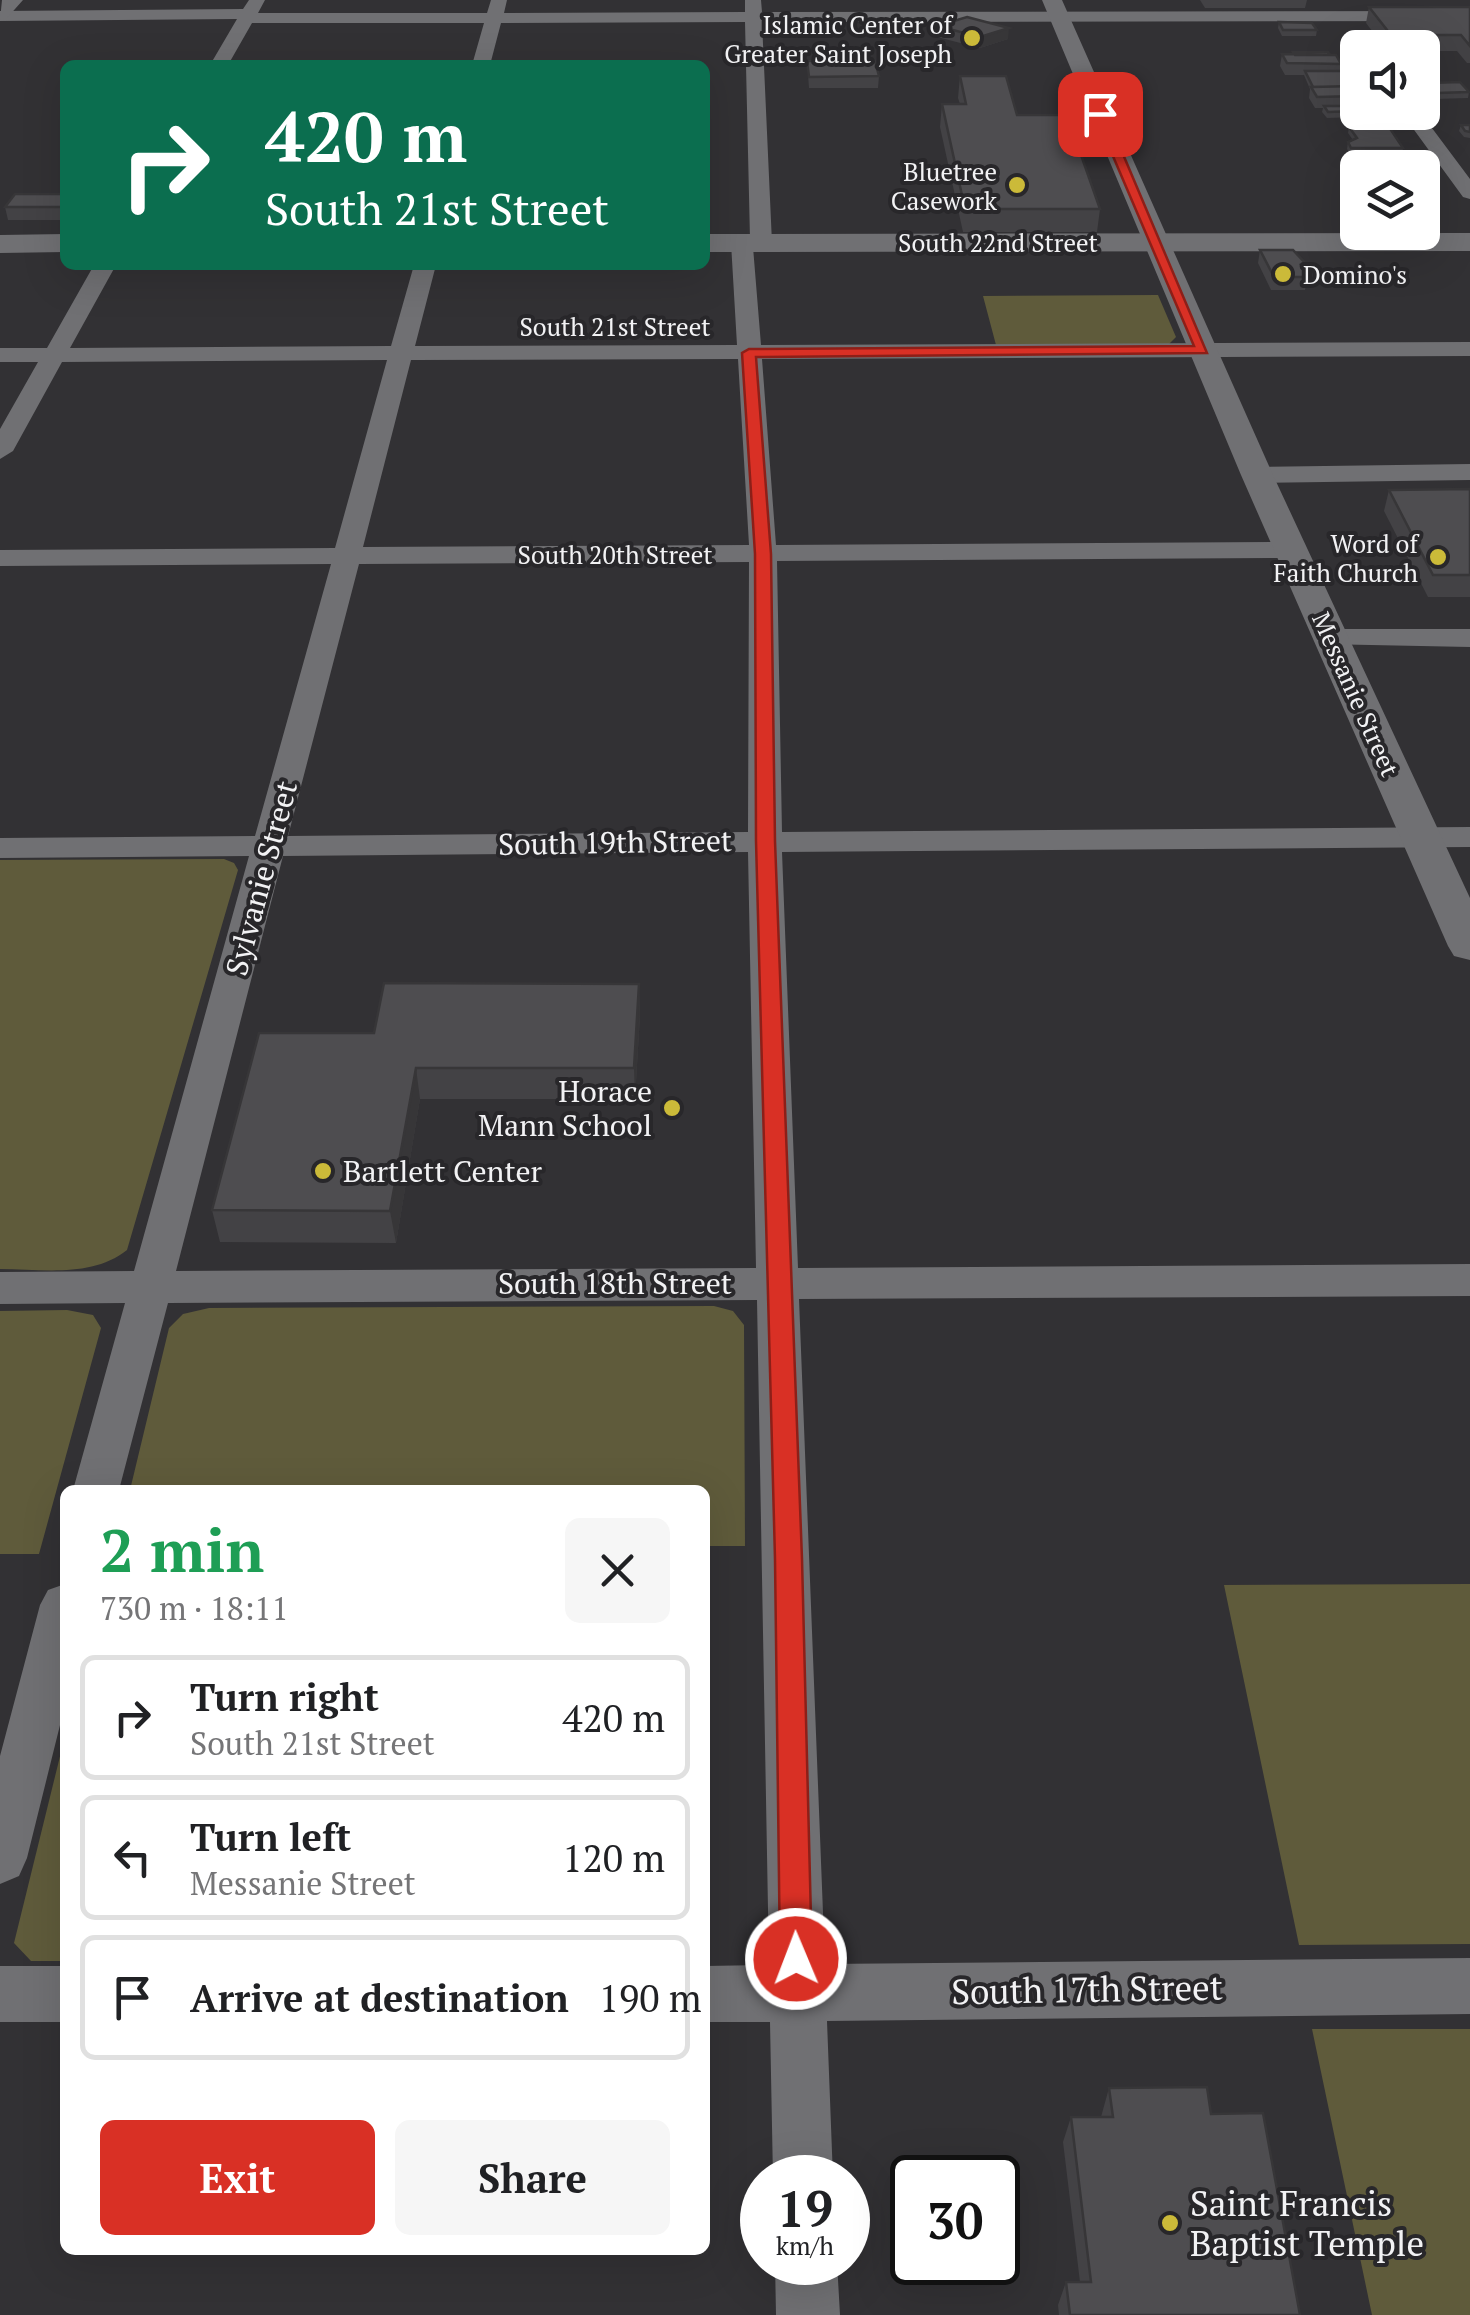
<!DOCTYPE html>
<html lang="en">
<head>
<meta charset="utf-8">
<style>
  body { margin:0; font-family:"PT Serif",serif; background:#f6f6f6; color:#202124; height:100vh; display:flex; flex-direction:column; font-size:38px; white-space:nowrap }
  * { box-sizing:border-box; margin:0 }
  p { font-size:32px; color:#757577 }
  .icon { flex:none; width:55px; height:55px; fill:none; stroke:currentColor; stroke-width:2; stroke-linecap:round; stroke-linejoin:round }
  .map { position:relative; flex:1; overflow:hidden }
  .panel { position:absolute; left:60px; top:1485px; width:650px; height:770px; display:flex; flex-direction:column; background:#fff; border-radius:15px; box-shadow:0 10px 40px #0002 }
  .panel>* { flex:none }
  .guide { position:absolute; left:60px; top:60px; width:650px; height:210px; border-radius:15px; box-shadow:0 10px 40px #0002; background:#0b6e4f; color:#fff; overflow:hidden }
  .controls { position:absolute; left:1340px; top:30px; display:grid; gap:20px }
  .controls a { display:grid; place-items:center; width:100px; height:100px; border-radius:15px; background:#fff; box-shadow:0 10px 40px #0002; font-size:50px }
  .speed { position:absolute; left:740px; top:2155px; display:flex; gap:20px; font-size:50px; font-weight:700; text-align:center }
  .speed>* { display:grid; place-content:center; width:130px; height:130px; border-radius:50%; background:#fff; box-shadow:0 10px 40px #0002; line-height:1 }
  .speed small { font-size:25px; font-weight:400 }
  .speed .limit { border:5px solid #111; border-radius:15px; background:#fff; color:#111 }
  .pin { position:absolute; display:grid; place-items:center; width:85px; height:85px; color:#fff; margin:-42px; border-radius:20px; box-shadow:0 5px 15px #0006 }
  .me { position:absolute; width:110px; margin:-55px; rotate:359deg; stroke-linejoin:round; filter:drop-shadow(0 0 8px #0008) }
  .turn { display:flex; align-items:center; gap:35px; height:210px; padding:0 40px; font-size:45px }
  .turn .icon { width:130px; height:130px; stroke-width:2.5 }
  .turn b { display:block; font-size:70px; line-height:85px }
  .round { display:grid; place-items:center; flex:none; width:105px; height:105px; border-radius:15px; background:#f6f6f6 }
  .summary { display:flex; align-items:center; justify-content:space-between; height:170px; padding:0 40px }
  h1 { font-size:60px; font-weight:700; line-height:75px; color:#1e9e55 }
  .primary-button { display:flex; gap:20px; margin-top:auto; padding:20px 40px }
  .primary-button a { flex:1; height:115px; border-radius:15px; background:#d93025; color:#fff; font-size:40px; font-weight:700; line-height:115px; text-align:center }
  .primary-button a+a { background:#f6f6f6; color:#202124 }
  ul { padding:0; list-style:none }
  li { display:flex; align-items:center; gap:30px; height:125px; margin:0 20px 15px; padding:0 20px; border:5px solid #e0e0e0; border-radius:15px }
  li div { flex:1 }
  li b { display:block; font-size:38px }
  li em { font-style:normal }
  .map>svg:first-child { display:block }
</style>
</head>
<body>
<div class="map">
<svg width="1470" height="2315" viewBox="0 0 1470 2315">
  <rect width="100%" height="100%" fill="#323134"/>
  <path fill="#5f5b3b" d="M1158,295L1176,337L1169,344L996,345L983,296Z
    M224,859L234,863L238,870L127,1250C92,1278 43,1269 0,1269V860Z
    M714,1306L733,1311L744,1325L745,1546H705V1490H130L169,1328L183,1314L209,1308Z
    M67,1310L93,1315L101,1328L39,1554H0V1311Z
    M1470,1584V1944L1299,1945L1224,1585Z
    M65,1736V1961H31L14,1943Z
    M1312,2029H1470V2315H1372Z"/>
  <g fill="none" stroke-linecap="round" stroke-linejoin="round">
    <path fill="#707073" fill-rule="evenodd" d="M249,0H265L258,13H487L491,0H507L504,13L745,12V0H761L762,12L1470,11V21L762,22L772,243L761,249L753,247L761,345L1470,342V356L762,359L776,545L1290,542L1304,550L1290,558L777,561L782,832L1470,827V847L782,852L798,1268L1470,1264V1296L799,1299L825,1964L1470,1958V2014L827,2021L833,2178H773L770,2022H705V1966L769,1965L757,1300L168,1303L119,1490H73L125,1303L0,1304V1272L134,1271L249,856L0,858V838L255,836L331,564L0,566V550L335,548L387,360L62,362L13,451L0,459V429L38,362H0V348H47L94,265H116L70,348L391,346L414,265H436L415,346L737,345L731,243L742,237L750,239L745,22L501,23L490,65H472L484,23H252L228,65H210L237,19L0,21V11L243,9ZM738,359L749,545L363,547L411,360ZM749,562L748,832L288,836L359,564ZM748,852L756,1268L176,1271L283,856Z
      M1401,112H1420L1470,179V199L1463,197Z
      M1470,464V480L1257,483L1244,475L1257,467Z
      M1331,629H1470V647L1321,644L1316,638L1321,632Z
      M65,1584V1705L27,1858L19,1876L0,1884V1756L40,1605L48,1590Z
      M0,1966H65V2022H0Z
      M775,2262H837L840,2315H776Z"/>
    <path fill="#707073" fill-rule="evenodd" d="M2,0H23L7,18L0,20Z
      M1042,0H1062L1273,475L1470,898V960L1454,956L1448,946L1241,475Z"/>
    <path fill="#707073" fill-rule="evenodd" d="M1470,233V251L705,252V234Z
      M65,234V252L0,253V235Z"/>
  </g>
  <path fill="#434245" d="M1200,0H1307L1305,8H1205Z
    M1369,7H1470V63H1467L1457,51H1422V48H1385L1366,23Z
    M1279,22L1317,30L1316,36H1282L1278,28Z
    M937,26L1008,39L980,48L937,37Z
    M1293,52L1341,64L1340,71L1353,86H1358V112H1380L1379,116L1383,123L1382,127L1403,148L1402,154H1350L1347,149L1348,142L1353,140L1348,133L1349,127H1359L1355,120L1356,117L1327,118L1322,112L1323,108H1315L1309,98L1310,89L1304,75H1285L1280,66L1282,54L1293,55Z
    M807,61L879,76L878,88H809Z
    M960,76L1017,115L1100,209L1097,232H963L940,127L942,104H960L958,98Z
    M1428,83L1469,92L1468,98L1435,99L1427,89Z
    M1461,125H1470V138L1464,137L1459,131Z
    M65,194V220H8L5,207Z
    M1260,250L1307,265L1306,273L1308,277L1305,290H1271L1258,263Z
    M1470,489V597H1428L1384,511L1389,490Z
    M639,984L640,1015L635,1099H420L396,1243L220,1242L212,1210L374,1033Z
    M1109,2088L1211,2114L1300,2315H1059L1058,2305L1066,2282H1080L1063,2142L1071,2117H1101Z"/>
  <path fill="#373638" d="M1009,28L1008,39L980,48V37Z
    M639,984L640,1015L635,1099L634,1068Z
    M416,1068L420,1099L396,1243L390,1211Z"/>
  <path fill="#4e4d50" stroke="#373638" stroke-width="2.5" d="M1369,7H1470V46L1461,35H1391Z
    M967,17L1009,28L980,37L937,26Z
    M1279,22L1312,23L1317,30H1283Z
    M1293,52H1328L1330,55H1295Z
    M1282,54L1336,55L1341,64L1287,63Z
    M807,61H875L879,76L809,77Z
    M1305,71H1341L1353,86L1313,87Z
    M960,76H1006L1017,115H1067L1100,209H965L942,104H966Z
    M1460,82L1469,92L1437,93L1428,83Z
    M1358,86V96L1317,97L1311,87Z
    M1324,106H1358V111L1328,112Z
    M1357,114L1379,115L1383,123L1361,122Z
    M1461,125H1470V132L1465,131Z
    M1349,127H1389L1403,148H1351L1348,142L1357,138Z
    M15,194H65V207H5Z
    M1260,250H1293L1307,265H1301L1308,277H1274Z
    M1470,489V575H1433L1389,490Z
    M384,983L639,984L634,1068H416L390,1211L212,1210L259,1033H374Z
    M1207,2087L1211,2114L1263,2113L1300,2315H1070L1066,2282H1091L1071,2117H1113L1109,2088Z"/>
  <path fill="#d93025" stroke="#8d1f18" stroke-width="2.5" d="M1100,111L1106,114L1207,353L756,357L771,554L775,841L802,1559L812,1959L808,1970L796,1975L785,1970L780,1959L775,1559L756,841L755,554L742,353L749,349L1194,346L1095,114Z"/>
  <g fill="#cbba39" stroke="#28272a" stroke-width="4">
    <circle cx="972" cy="38" r="10"/>
    <circle cx="1017" cy="185" r="10"/>
    <circle cx="1283" cy="274" r="10"/>
    <circle cx="1438" cy="557" r="10"/>
    <circle cx="672" cy="1108" r="10"/>
    <circle cx="323" cy="1171" r="10"/>
    <circle cx="1170" cy="2223" r="10"/>
  </g>
  <g text-anchor="middle" dominant-baseline="central" stroke-width="8" stroke-linejoin="round" paint-order="stroke">
    <g font-size="25" fill="#f2f2f4" stroke="#28272a" text-anchor="end">
      <text x="952" y="24">Islamic Center of<tspan x="952" dy="29">Greater Saint Joseph</tspan></text>
      <text x="997" y="171">Bluetree<tspan x="997" dy="29">Casework</tspan></text>
      <text x="1303" y="274" text-anchor="start">Domino's</text>
      <text x="1418" y="543">Word of<tspan x="1418" dy="29">Faith Church</tspan></text>
    </g>
    <g font-size="25" fill="#f2f2f4" stroke="#28272a">
      <text x="998" y="242">South 22nd Street</text>
      <text x="615" y="326">South 21st Street</text>
      <text x="615" y="554">South 20th Street</text>
      <text transform="translate(1356 694) rotate(66)">Messanie Street</text>
    </g>
    <g font-size="30" fill="#f2f2f4" stroke="#28272a">
      <text transform="translate(615 842) rotate(-1)">South 19th Street</text>
      <text transform="translate(261 878) rotate(-75)">Sylvanie Street</text>
      <text x="615" y="1283">South 18th Street</text>
    </g>
    <g font-size="30" fill="#f2f2f4" stroke="#28272a" text-anchor="end">
      <text x="652" y="1091">Horace<tspan x="652" dy="34">Mann School</tspan></text>
      <text x="343" y="1171" text-anchor="start">Bartlett Center</text>
    </g>
    <g font-size="35" fill="#f2f2f4" stroke="#28272a">
      <text transform="translate(1087 1989) rotate(-1)">South 17th Street</text>
    </g>
    <g font-size="35" fill="#f2f2f4" stroke="#28272a" text-anchor="start">
      <text x="1190" y="2203">Saint Francis<tspan x="1190" dy="40">Baptist Temple</tspan></text>
    </g>
  </g>
</svg>
<div class="controls">
<a><svg class="icon" aria-label="sound" viewBox="0 0 24 24"><path d="M4 9h4l5-4v14l-5-4H4zM17 9q2 3 0 6"/></svg></a>
<a><svg class="icon" aria-label="layers" viewBox="0 0 24 24"><path d="M12 4l9 5-9 5-9-5zM3 14l9 5 9-5"/></svg></a>
</div>
<div class="speed"><div>19<small>km/h</small></div><div class="limit">30</div></div>
<div class="pin" style="left:1100px;top:114px;background:#d93025"><svg class="icon" aria-label="arrive" viewBox="0 0 24 24"><path d="M6 21V4h12l-3 4 3 4H6"/></svg></div>
<svg class="me" style="left:796px;top:1959px" viewBox="-20 -20 40 40"><circle r="17" fill="#d93025" stroke="#fff" stroke-width="3"/><path d="M0-11L8 9 0 5-8 9z" fill="#fff"/></svg>
<div class="guide">
<div class="turn"><svg class="icon" aria-label="right" viewBox="0 0 24 24"><path d="M7 20v-9h11M14 6l5 5-5 5"/></svg><div><b>420 m</b>South 21st Street</div></div>
</div>
<section class="panel">
<div class="summary"><div><h1>2 min</h1><p>730 m · 18:11</p></div><a class="round"><svg class="icon" aria-label="close" viewBox="0 0 24 24"><path d="M6 6l12 12M18 6L6 18"/></svg></a></div>
<ul>
<li><svg class="icon" aria-label="right" viewBox="0 0 24 24"><path d="M7 20v-9h11M14 6l5 5-5 5"/></svg><div><b>Turn right</b><p>South 21st Street</p></div><em>420 m</em></li>
<li><svg class="icon" aria-label="left" viewBox="0 0 24 24"><path d="M17 20v-9H6M10 6l-5 5 5 5"/></svg><div><b>Turn left</b><p>Messanie Street</p></div><em>120 m</em></li>
<li><svg class="icon" aria-label="arrive" viewBox="0 0 24 24"><path d="M6 21V4h12l-3 4 3 4H6"/></svg><div><b>Arrive at destination</b></div><em>190 m</em></li>
</ul>
<div class="primary-button"><a>Exit</a><a>Share</a></div>
</section>
</div>
</body>
</html>
